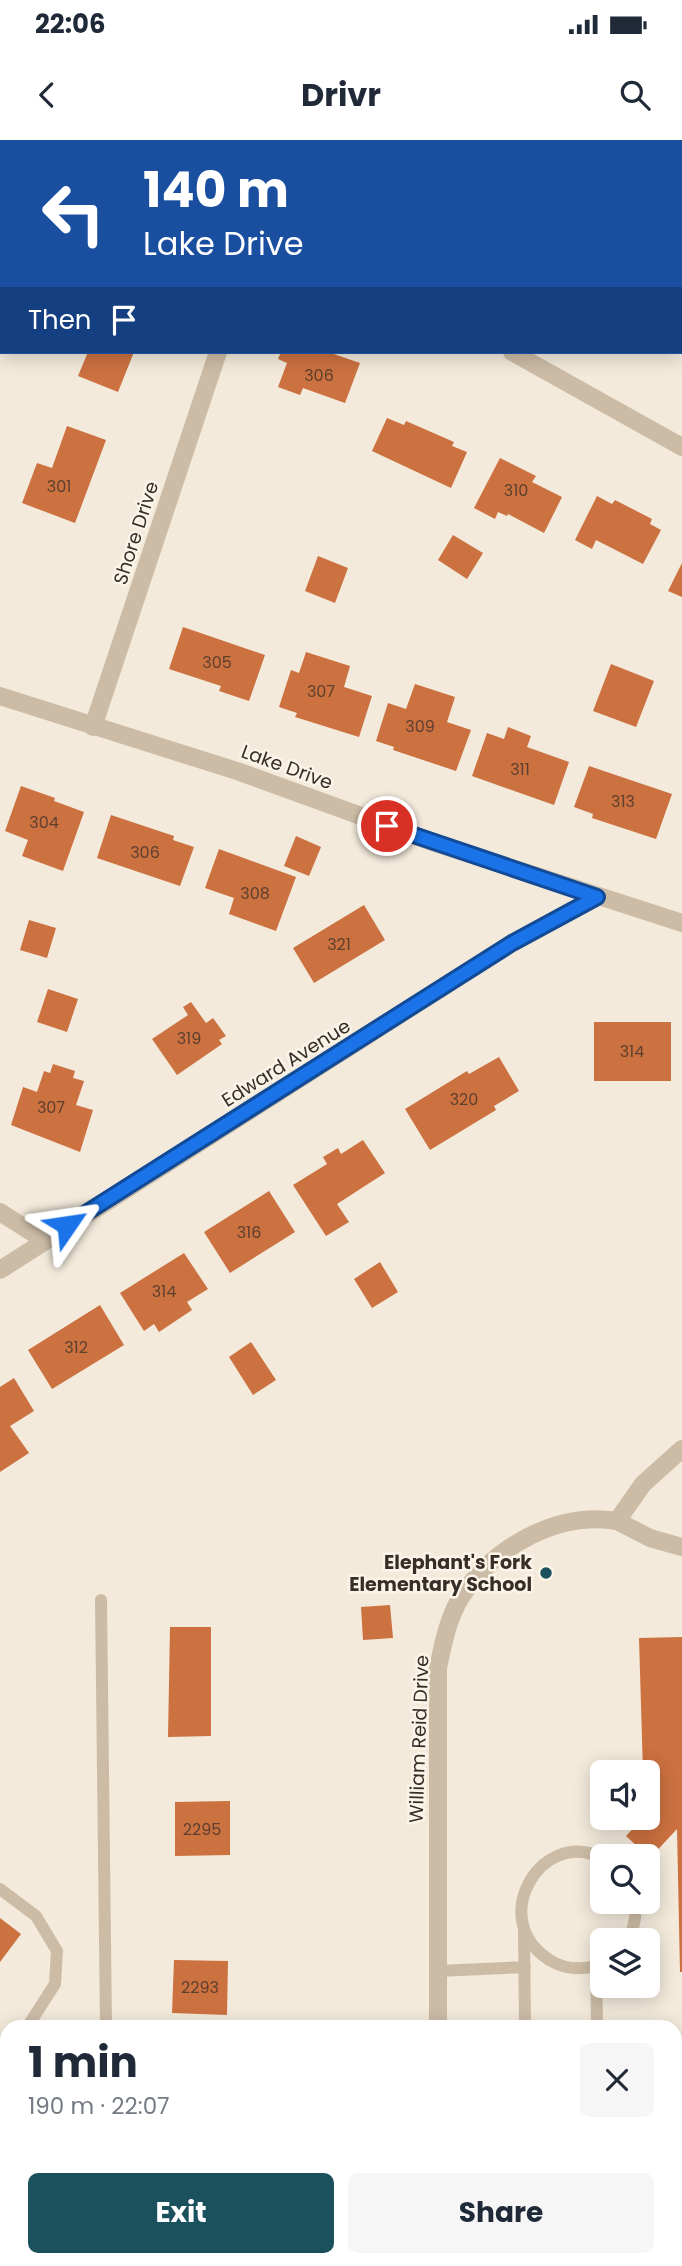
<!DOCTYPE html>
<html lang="en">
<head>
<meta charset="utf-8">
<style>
  body { margin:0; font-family:Poppins,sans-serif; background:#f6f6f7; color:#1f2937; height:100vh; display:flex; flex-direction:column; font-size:26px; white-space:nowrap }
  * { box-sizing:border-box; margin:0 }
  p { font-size:23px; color:#747a83 }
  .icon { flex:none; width:38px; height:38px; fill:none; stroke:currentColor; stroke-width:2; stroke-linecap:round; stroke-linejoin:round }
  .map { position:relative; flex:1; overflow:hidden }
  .details { position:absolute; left:0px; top:1880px; width:682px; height:247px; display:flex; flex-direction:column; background:#fff; border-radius:21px 21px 0 0; box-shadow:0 4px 18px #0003 }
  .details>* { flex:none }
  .hud { position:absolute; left:0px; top:0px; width:682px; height:214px; box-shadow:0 4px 18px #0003; background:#1a4fa0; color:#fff; overflow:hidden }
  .tools { position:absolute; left:590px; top:1620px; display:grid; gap:14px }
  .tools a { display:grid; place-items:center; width:70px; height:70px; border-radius:10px; background:#fff; box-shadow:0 4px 18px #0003; font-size:35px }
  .pin { position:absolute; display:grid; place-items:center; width:60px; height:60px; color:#fff; margin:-30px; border:4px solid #fff; border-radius:50%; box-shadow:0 2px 7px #0007 }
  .me { position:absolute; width:77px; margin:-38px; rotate:58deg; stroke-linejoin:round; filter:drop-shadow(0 0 5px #0008) }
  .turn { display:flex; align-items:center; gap:24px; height:147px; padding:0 28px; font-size:32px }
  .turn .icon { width:91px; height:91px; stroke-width:2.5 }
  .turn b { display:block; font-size:49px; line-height:60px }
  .then { display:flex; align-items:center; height:66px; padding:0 28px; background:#0003; gap:14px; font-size:26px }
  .round { display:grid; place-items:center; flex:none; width:74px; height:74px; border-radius:10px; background:#f6f6f7 }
  .headline { display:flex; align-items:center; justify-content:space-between; height:119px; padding:0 28px }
  h1 { font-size:42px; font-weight:700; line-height:52px }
  .primary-button { display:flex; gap:14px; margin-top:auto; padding:14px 28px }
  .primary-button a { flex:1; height:80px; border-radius:10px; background:#1b515c; color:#fff; font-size:28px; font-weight:700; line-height:80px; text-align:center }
  .primary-button a+a { background:#f6f6f7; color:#1f2937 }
  .status { display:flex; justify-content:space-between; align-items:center; height:49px; padding:0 35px; background:#fff; direction:ltr }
  .status svg { height:19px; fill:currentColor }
  header { display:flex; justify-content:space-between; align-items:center; height:91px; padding:0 28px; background:#fff; font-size:32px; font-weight:700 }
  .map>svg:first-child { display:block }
</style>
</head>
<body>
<div class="status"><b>22:06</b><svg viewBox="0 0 49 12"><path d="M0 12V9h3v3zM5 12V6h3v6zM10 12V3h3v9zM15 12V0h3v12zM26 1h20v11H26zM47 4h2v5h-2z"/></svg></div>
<header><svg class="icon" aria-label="back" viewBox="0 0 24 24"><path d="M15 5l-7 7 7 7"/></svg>Drivr<svg class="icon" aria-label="search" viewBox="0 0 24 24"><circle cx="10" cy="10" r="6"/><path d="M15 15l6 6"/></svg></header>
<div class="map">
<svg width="682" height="2126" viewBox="0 0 682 2126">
  <rect width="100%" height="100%" fill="#f3eadb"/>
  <path fill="#cc7140" d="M88,212H134L118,252L78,236Z
    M281,212H328L360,223L345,263L303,248L300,255L278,247L287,223L278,219Z
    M387,278L404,285L406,281L454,302L452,306L467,312L451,348L372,311Z
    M67,286L106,300L75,383L22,363L37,323L52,328Z
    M500,318L536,336L532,342L562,357L544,393L508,374L507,376L498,372L495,379L474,368Z
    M597,356L612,364L615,360L652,379L650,384L661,390L643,424L596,400L592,409L575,400Z
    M453,395L483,413L467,439L438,420Z
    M318,416L348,428L335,463L305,451Z
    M682,423V457L668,451Z
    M183,487L265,515L249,561L219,551L221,546L169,529Z
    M306,512L350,526L344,547L372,556L359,597L295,577L297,573L279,567L291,530L299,533Z
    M611,524L654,541L636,587L593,571Z
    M415,544L455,557L447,582L471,590L456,631L393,610L394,607L376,601L388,563L406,569Z
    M508,587L531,596L527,607L569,622L554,665L472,636L487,593L504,599Z
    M589,626L672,654L656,699L592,678L593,674L574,667Z
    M21,646L55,658L54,661L84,672L63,731L22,716L28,700L5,691Z
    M111,675L174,696L173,700L194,707L180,746L97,718Z
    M296,696L321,707L309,736L284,726Z
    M219,709L296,737L276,791L229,774L234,758L205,748Z
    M364,765L385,800L314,843L293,808Z
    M29,780L56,788L47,818L20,810Z
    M48,849L78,859L67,892L37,882Z
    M191,862L206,883L213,878L226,896L219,900L222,904L177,935L152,899L188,875L183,867Z
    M594,882H671V941H594Z
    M499,917L519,951L494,966L496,970L430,1010L405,969L467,931L469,934Z
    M53,924L75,931L73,938L84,941L76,965L93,970L80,1012L11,985L23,947L37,952L44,931L50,933Z
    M363,1000L385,1033L337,1064L349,1082L326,1096L293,1045L327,1024L323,1017L338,1008L341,1014Z
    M269,1051L295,1092L230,1133L204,1092Z
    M184,1113L208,1149L187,1162L192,1170L159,1192L154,1184L144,1191L120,1153Z
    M380,1122L398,1152L372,1168L354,1139Z
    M100,1165L124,1205L52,1249L28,1210Z
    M251,1202L276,1240L253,1255L229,1217Z
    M14,1238L34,1271L10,1286L29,1313L0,1332V1247Z
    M390,1465L393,1498L363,1500L361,1467Z
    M170,1487H211V1596L168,1597Z
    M682,1497V1832H680L677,1689L650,1718L626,1696L643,1678H648V1633H643L639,1498Z
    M230,1661V1715L175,1716V1662Z
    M0,1778L21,1794L0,1822Z
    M174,1820L228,1821L227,1875L172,1873Z
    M205,2119H255L258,2126H199V2121H205Z"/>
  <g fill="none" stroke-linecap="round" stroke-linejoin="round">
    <path stroke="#ccbca6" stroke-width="12" d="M101,1460L106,1886
      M602,1718C540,1686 483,1785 555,1823C569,1830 588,1830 602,1823
      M0,1749L36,1776L57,1811L55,1844L28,1886
      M524,1792L525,1886
      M628,1801C634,1788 637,1776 635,1762
      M596,1826L597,1886
      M438,1831L525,1827
      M0,1923L7,1914
      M676,2075L682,2073
      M98,2126L99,2119
      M468,2126L492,2119"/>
    <path stroke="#ccbca6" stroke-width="18" d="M512,212L682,307
      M0,556L237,631L438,704L682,783
      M93,587L218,212
      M0,1072L44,1100
      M0,1130L512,803L597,757
      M682,1309L643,1344L617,1381L650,1398L682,1407
      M438,1886V1528C443,1504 448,1478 461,1457C494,1407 557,1371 617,1381
      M442,2119V2126"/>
  </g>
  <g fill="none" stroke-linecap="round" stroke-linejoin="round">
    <g stroke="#114b97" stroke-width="18">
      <path id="route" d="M67,1085L512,803L597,757L387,686"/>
    </g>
    <use href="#route" stroke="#1a73e8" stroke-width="12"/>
  </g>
  <circle fill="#1b515c" stroke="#fbf4e8" stroke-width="2.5" cx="546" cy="1433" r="7"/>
  <g text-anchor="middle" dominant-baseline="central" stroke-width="5" stroke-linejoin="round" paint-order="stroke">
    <g font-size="16" fill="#5d3f2e">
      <text x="319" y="235">306</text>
      <text x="59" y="346">301</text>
      <text x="516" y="350">310</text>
      <text x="217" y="522">305</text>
      <text x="321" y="551">307</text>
      <text x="420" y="586">309</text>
      <text x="520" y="629">311</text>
      <text x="623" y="661">313</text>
      <text x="44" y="682">304</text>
      <text x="145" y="712">306</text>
      <text x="255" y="753">308</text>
      <text x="339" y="804">321</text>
      <text x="189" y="898">319</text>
      <text x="632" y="911">314</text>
      <text x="464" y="959">320</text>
      <text x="51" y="967">307</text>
      <text x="249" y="1092">316</text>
      <text x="164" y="1151">314</text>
      <text x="76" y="1207">312</text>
      <text x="202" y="1689">2295</text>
      <text x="200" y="1847">2293</text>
    </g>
    <g font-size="19" fill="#382e28" stroke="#fbf4e8">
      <text transform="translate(136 393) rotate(-72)">Shore Drive</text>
      <text transform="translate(287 627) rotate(20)">Lake Drive</text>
      <text transform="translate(286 923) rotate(-32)">Edward Avenue</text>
      <text transform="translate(419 1599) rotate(-88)">William Reid Drive</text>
    </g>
    <g font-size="19" font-weight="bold" fill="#382e28" stroke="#fbf4e8" text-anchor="end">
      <text x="532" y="1422">Elephant's Fork<tspan x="532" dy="22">Elementary School</tspan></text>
    </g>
  </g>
</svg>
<div class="tools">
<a><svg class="icon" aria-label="sound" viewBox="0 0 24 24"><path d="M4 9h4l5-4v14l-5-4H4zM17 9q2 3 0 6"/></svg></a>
<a><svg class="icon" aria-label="search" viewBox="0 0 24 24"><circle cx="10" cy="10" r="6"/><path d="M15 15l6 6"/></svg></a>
<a><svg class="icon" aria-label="layers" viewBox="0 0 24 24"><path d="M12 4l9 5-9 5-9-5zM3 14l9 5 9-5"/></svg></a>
</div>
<div class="pin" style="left:387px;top:686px;background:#d93025"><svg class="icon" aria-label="arrive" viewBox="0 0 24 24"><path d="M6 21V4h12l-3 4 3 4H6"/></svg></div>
<svg class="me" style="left:67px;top:1085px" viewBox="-20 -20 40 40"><path d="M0-17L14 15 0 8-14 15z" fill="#1a73e8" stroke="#fff" stroke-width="4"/></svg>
<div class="hud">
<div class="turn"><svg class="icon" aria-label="left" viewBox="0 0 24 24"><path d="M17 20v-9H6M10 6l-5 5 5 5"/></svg><div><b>140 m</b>Lake Drive</div></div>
<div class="then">Then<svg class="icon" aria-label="arrive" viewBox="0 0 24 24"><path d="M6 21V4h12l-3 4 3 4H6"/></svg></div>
</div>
<section class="details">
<div class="headline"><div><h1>1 min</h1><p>190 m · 22:07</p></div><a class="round"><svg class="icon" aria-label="close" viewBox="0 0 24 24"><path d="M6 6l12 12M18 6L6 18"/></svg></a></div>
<div class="primary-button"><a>Exit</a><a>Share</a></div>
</section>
</div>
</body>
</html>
